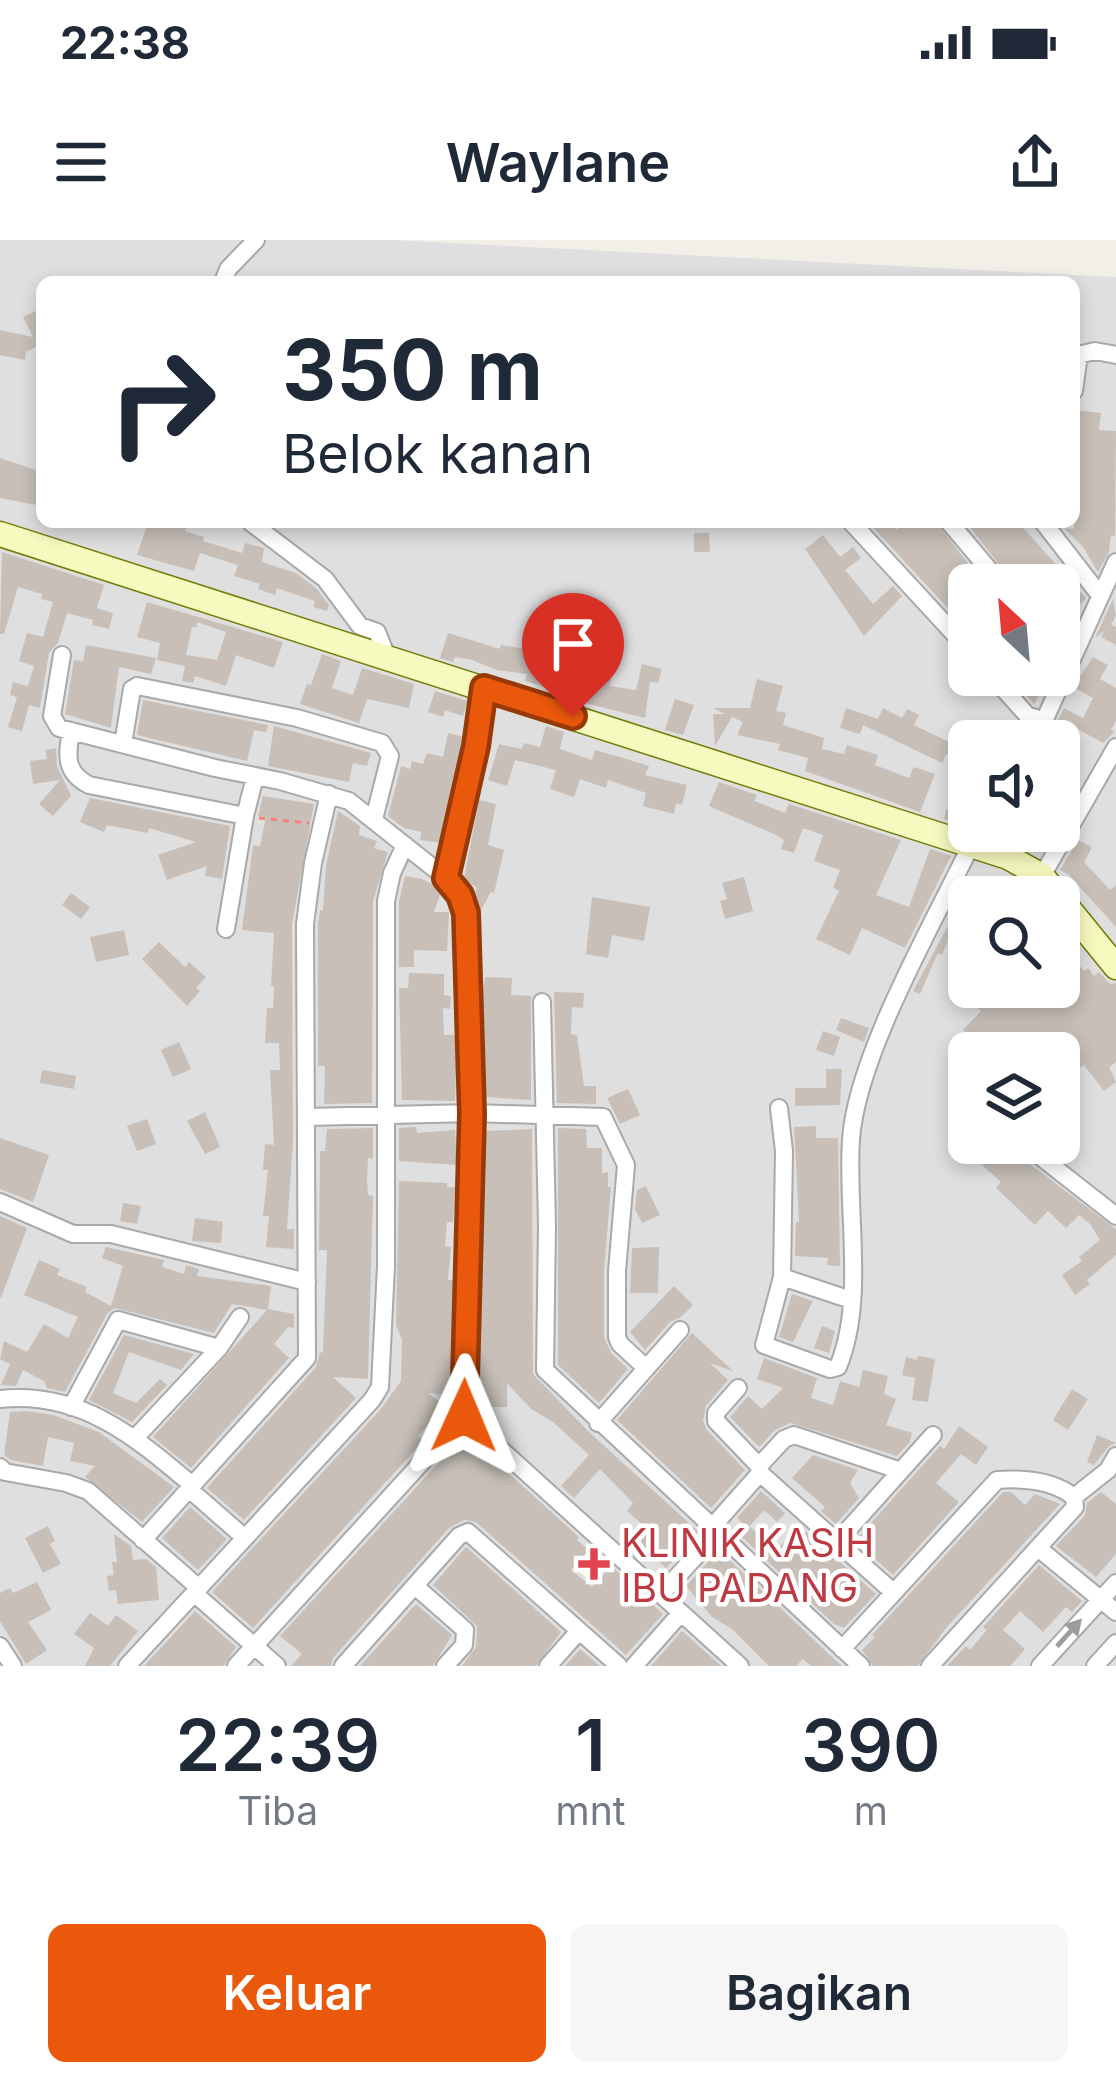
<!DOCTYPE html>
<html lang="id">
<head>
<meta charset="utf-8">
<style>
  body { margin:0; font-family:Inter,sans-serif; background:#f6f6f7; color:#1f2937; height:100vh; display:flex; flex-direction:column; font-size:45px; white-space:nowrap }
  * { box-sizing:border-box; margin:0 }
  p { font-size:39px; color:#747a83 }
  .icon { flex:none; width:66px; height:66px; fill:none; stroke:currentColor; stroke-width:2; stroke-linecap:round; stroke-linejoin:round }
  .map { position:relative; height:1426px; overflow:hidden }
  .drawer { display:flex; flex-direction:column; background:#fff; flex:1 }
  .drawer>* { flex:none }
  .guide { position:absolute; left:36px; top:36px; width:1044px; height:252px; border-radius:18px; box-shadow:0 6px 18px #0003; background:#fff; color:#1f2937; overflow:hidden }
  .needle { width:78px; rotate:334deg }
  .buttons { position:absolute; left:948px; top:324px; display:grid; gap:24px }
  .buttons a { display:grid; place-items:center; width:132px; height:132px; border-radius:18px; background:#fff; box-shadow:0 6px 18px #0003; font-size:60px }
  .pin { position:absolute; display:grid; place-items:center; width:102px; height:102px; color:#fff; margin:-123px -51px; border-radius:50% 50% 50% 0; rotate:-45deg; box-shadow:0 0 12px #0007 }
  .pin .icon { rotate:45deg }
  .me { position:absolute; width:132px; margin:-66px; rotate:1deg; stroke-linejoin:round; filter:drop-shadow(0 0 9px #0008) }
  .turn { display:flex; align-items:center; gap:42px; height:252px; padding:0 48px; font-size:54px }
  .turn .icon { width:156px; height:156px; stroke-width:2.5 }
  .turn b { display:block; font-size:84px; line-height:102px }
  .eta { display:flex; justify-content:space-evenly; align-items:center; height:204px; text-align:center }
  .eta b { font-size:72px; font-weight:600; line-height:84px }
  .button { display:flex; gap:24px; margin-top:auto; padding:24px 48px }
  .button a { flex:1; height:138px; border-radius:18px; background:#ea580c; color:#fff; font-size:48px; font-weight:600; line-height:138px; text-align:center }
  .button a+a { background:#f6f6f7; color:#1f2937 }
  .status { display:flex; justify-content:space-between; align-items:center; height:84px; padding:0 60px; background:#fff; direction:ltr }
  .status svg { height:33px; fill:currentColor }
  header { display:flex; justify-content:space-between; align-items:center; height:156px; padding:0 48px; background:#fff; font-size:54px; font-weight:600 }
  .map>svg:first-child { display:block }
</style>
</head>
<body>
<div class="status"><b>22:38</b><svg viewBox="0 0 49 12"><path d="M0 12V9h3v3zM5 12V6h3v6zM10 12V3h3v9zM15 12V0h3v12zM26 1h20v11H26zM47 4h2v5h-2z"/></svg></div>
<header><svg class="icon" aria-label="menu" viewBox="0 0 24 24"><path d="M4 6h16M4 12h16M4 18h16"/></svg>Waylane<svg class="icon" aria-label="share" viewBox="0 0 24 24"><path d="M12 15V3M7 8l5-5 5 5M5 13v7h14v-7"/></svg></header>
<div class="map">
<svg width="1116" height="1426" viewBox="0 0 1116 1426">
  <rect width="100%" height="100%" fill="#f2efe9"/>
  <path fill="#e0dfdf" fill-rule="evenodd" d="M0,0H392L1116,37V1426H0ZM42,42H1074V282H42ZM969,345H1059V435H969ZM969,501H1059V591H969ZM969,657H1059V747H969ZM969,813H1059V903H969Z"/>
  <path fill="#ffffe5" d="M596,1305L613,1320L592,1343L575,1328Z"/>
  <path fill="#c7bfb8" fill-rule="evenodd" d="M42,68V114L38,106L26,112L25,120L0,115V90L33,97L23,77Z
    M1076,170L1101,173L1099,190L1116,191L1115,296L1111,295L1109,312L1098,332L1083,307L1064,288L1074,289Z
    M0,218L42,232L37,265L0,258Z
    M148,282H188L185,291L204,297L203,301L242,313L245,303L264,308L262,322L296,333L316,348L329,365L327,371L313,367L315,361L277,348L275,355L258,349L260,344L234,336L238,325L200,313L194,331L137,315Z
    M868,282H890L897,290L906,282H936L974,331L969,335V391Z
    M966,282H1018L1086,358L1067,380L1073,386L1059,409V371L1065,368L1059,361V345H1045L1041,340L1035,345H1015Z
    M694,293H709L710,312H694Z
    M823,295L840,317L853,307L861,318L845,330L873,364L893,346L902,356L864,396L805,309Z
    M2,312L104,345L97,368L113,373L109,389L92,385L93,380L67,373L58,403L49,413L40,468L29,465L22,491L8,487L17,457L10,455L13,442L28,446L34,426L19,421L27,393L43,397L53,362L41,359L42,354L18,347L4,394H0Z
    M1113,359L1116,375L1111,385L1116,387V405L1101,397L1104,391L1095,398Z
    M147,362L283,402L274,428L236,415L226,446L195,436L193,443L182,441L185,426L157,420L160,403L137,397ZM197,382L226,392L217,420L186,415L192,387H197Z
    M564,386L604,395L596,431L612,435L610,446L636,450L642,424L662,429L658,443L650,442L645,478L569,459L570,455L525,441L527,434L497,430L472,420L455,417L453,422L440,418L448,393L500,409L501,405L533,410L537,393L559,398Z
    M86,405L156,418L151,434L119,427L111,488L65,474L74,420L83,421Z
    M322,414L341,421L332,448L353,455L362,428L414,444L409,468L367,459L359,483L300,464L307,444L311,445Z
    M1093,417L1108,425L1100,439L1116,448V481L1111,490L1115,491L1103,503L1076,488L1066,507L1042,493L1053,490L1064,468L1083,478L1093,458L1073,447Z
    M1008,435H1051L1034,464Z
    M757,439L783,446L776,471L786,473L783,485L824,498L822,509L844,514L847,505L878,515L875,525L909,538L914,527L935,534L920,572L805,531L808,518L778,510L780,504L737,495L743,482L732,477L715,506L713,474H725L713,468H750Z
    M435,451L467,461L463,476L445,470L443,477L428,472Z
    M675,459L694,465L683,495L665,490Z
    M143,460L268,485L266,492L254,490L247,521L137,495Z
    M846,468L878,479L883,468L902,478L907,469L919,475L914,485L955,505L969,482V522L946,514L942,523L863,485L860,494L840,488Z
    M274,486L371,513L367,526L353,523L349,542L268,526Z
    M546,486L564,492L560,509L592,520L595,510L620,517L649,526L645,535L687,545L682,565L676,563L674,574L643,566L646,553L608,540L606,548L580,539L574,557L550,549L556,530L515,520L507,546L488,540L499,504L522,509L524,503L540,507Z
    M448,493L464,497L441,603L420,600L421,592L404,588L388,576L401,526L410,529L412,521L423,524L427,513L443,517Z
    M56,508L57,526L71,556L53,576L39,564L60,540L33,544L30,521L47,519L45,510Z
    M965,539L969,540V582L957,578L956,583L944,579L946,569L957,571Z
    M719,542L757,555L754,561L785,573L789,564L901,600L876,655L909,667L930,609L951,616L905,708L862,688L850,715L816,699L839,651L833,648L840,630L814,621L823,595L803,588L794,613L781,609L784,600L774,594L709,566Z
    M263,556L314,564L292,684L293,901L287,989H294V1009L266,1007L269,976H263L268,930H263L265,904L274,905L270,830H280L279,803H265L267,768H273L274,746H271L274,693L242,690L253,605L260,606L266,577L258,576Z
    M90,558L230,586L222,639L205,636L207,626L167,640L158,615L196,602L149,588L148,593L107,585L104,592L80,582Z
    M479,560L496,564L488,605L504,610L494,653L491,652L480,672L473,655L477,648L464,639Z
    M338,571L360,586L359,595L377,601L374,608L388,612L373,661L372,863L324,864L325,826H318V685L320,670H323L326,625Z
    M1034,591H1053L1040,613L1026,604Z
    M1078,600L1092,607L1084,622L1110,650L1116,645V687L1069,635L1060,630Z
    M405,636L422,639L437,647L441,652L434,672H449L447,711L414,710V727H399V662Z
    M744,637L753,671L725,679L720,661L727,659L722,643Z
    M980,639L1007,657H967Z
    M71,653L90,667L81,679L62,665Z
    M592,657L650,667L644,701L612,695L608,718L586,714Z
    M950,682L954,685L942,715L938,713L920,754L913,751Z
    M1059,683L1079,707L1070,714L1084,731L1088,728L1094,736L1099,732L1110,744L1116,743V822L1109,827L1116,842L1104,851L1084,825L1059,839V803L1046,813L1030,793L1002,813H986L963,790L981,771L976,766L995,747H1071L1059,732Z
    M124,690L129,715L96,722L90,697Z
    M159,702L185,727L189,722L206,737L196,748L200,751L187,766L142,719Z
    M409,733L444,734V755L451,756L450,769L443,768L444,795H456L457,801L455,861L402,860L399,748H408Z
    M485,737L512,738L511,755L531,756V860L484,857L481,764Z
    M554,752L584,753L583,768L572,767L571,794L577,795L584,846H596V864L557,863Z
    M841,778L869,788L864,802L836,790Z
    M823,791L840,797L834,816L816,810Z
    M179,802L191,829L173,837L161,810Z
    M826,829H842L840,865L795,866V848H826Z
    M42,830L76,836L74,849L40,843Z
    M628,849L640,875L620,884L607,858Z
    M205,872L220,907L205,914L187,881Z
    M147,879L156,904L137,911L127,886Z
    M816,886V898H838L840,1026L827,1025L828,1018L795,1016L796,982H799L794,887Z
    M416,887L417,893L455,890L457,925L399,921V888Z
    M373,888V919L368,918L367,940L368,955L373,956L368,1139L333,1137L356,1158L244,1280L207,1248L316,1127L320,1112L323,1113L327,1010H319L320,911H325L327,889Z
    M558,888L586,889L587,908H602V933L608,932V947H611L604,1030V1097L611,1113L628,1129L599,1163L558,1125Z
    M532,889L533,1134L589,1192L700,1293L666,1328L632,1297L643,1285L627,1271L633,1263L600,1229L574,1258L561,1246L589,1215L553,1182L531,1169L507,1143V1167H478L484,891Z
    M0,898L49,915L33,962L0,949Z
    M962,903H1010L1015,913L1116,989V1015L1087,1040L1090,1044L1075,1055L1062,1035L1082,1021L1079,1017L1100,1000L1090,984L1079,975L1066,988L1048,971L1035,985L996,948L1001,942L980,923L984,918Z
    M399,941L447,943V947H455L453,982H447L445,1006L451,1007L448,1040H453L454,1057L452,1155L428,1153L451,1171L441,1182L435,1177L418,1196L424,1200L253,1388L212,1352L381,1169L401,1141L402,1100L396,1085Z
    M646,946L660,975L642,983L635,969L637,950Z
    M123,963L141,966L137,984L120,981Z
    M0,976L27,988L1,1058L0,1057Z
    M195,978L223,982L221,1003L192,1001Z
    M106,1007L164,1020L162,1027L184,1034L186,1025L199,1029L197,1036L271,1046L268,1069L294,1074V1088L288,1087L274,1104L289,1118L191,1228L153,1197L267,1070L232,1064L214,1093L115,1068L107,1074L65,1152L47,1148L44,1141L23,1130L16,1146L1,1145L10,1124L0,1119L4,1101L27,1112L44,1084L68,1098L78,1077L24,1055L39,1020L60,1029L57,1035L87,1047L85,1052L111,1066L123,1026L102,1018Z
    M659,1007L658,1053H630L632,1008Z
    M674,1046L693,1065L681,1077L670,1082L645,1110L630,1092Z
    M792,1054L813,1061L793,1102L779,1097Z
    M822,1086L835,1091L829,1113L814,1108Z
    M692,1093L733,1131L710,1123L728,1140L706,1166L703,1181L707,1190L745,1230L711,1268L617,1180Z
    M124,1095L194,1114L181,1130L129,1112L113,1153L136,1163L160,1139L167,1145L132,1182L89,1160Z
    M918,1116L935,1119L928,1162L912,1160L915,1138L902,1135L906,1117L917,1120Z
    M764,1118L817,1138L811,1158L833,1165L840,1141L859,1147L863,1130L888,1136L884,1154L896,1159L886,1185L912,1193L910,1202L897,1216L791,1183L775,1190L759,1207L730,1177L748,1156L762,1169L783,1148L757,1139Z
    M1072,1149L1088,1159L1068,1190L1053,1180Z
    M27,1171L53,1175L99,1192L174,1247L142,1282L85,1237L95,1226L70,1221L74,1203L48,1197L43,1226L11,1220L4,1215L10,1172Z
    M959,1186L988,1207L976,1225L961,1214L936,1243L959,1262L893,1335L855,1301L940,1206L944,1209Z
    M465,1194L579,1297L577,1300L589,1310L571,1330L592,1347L611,1326L663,1374L626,1415L476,1282L464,1280L449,1288L333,1418L331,1426H291L302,1414L280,1396Z
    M1097,1195L1116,1203L1109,1206L1094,1225L1087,1222Z
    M813,1215L858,1230L850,1243L859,1258L836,1284L821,1271L825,1267L792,1238Z
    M761,1251L785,1273L777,1282L764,1270L748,1288L737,1278Z
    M1003,1252H1011L1025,1265L1035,1254L1060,1264L946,1388L918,1426H873L862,1410L875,1397L872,1395Z
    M1101,1252L1116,1264V1314L1096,1337L1056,1306L1085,1275L1087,1263Z
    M190,1267L227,1299L198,1330L162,1298Z
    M48,1286L55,1301L50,1304L61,1324L43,1333L25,1298Z
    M750,1287L777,1310L783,1303L788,1308L804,1290L876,1354L844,1388L834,1384L742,1297Z
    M114,1294L131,1306L133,1320L146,1319L156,1327L159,1360L118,1364L116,1350L109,1351L107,1336L114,1335L112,1322H117Z
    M466,1307L561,1392L536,1426H462L476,1407L477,1386L433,1345Z
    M719,1310L833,1418L842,1426H811L803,1419L796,1426H769L732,1389L712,1377L686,1346Z
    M1039,1325L1082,1361L1072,1372L1066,1367L1043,1392L1020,1371L1003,1390L1025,1409L1010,1426H947L966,1406L970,1410L987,1390L983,1387Z
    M37,1342L51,1370L28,1382L47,1410L26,1424L0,1381V1353L10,1348L13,1353Z
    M416,1364L452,1395L433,1426H360Z
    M195,1371L236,1407L224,1426H144Z
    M90,1373L108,1386L116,1375L138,1391L110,1426H85L94,1408L74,1394Z
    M682,1391L690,1398L721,1426H651Z
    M580,1409L600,1426H565Z"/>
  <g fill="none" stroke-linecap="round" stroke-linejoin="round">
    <g stroke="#a9a9a9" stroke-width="20">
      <path id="street" d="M223,42L228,29L256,0
        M1074,116L1095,111L1116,115
        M1074,151L1079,114
        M250,282L325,339L360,386L377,392L387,417
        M851,282L969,410
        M949,282L1002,345
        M1043,282L1099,354
        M62,415L52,476L59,488L215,528L280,541L349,561L446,638L476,506L484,448
        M991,435L1027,475L1044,481L1116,322
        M71,491C67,515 64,532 89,545L245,576
        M123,504L132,449L137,446L297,478L382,503L390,516L374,579
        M1042,636L1116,507
        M226,689L245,576L255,537
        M542,762L547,985L545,1130L861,1426
        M779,868L784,911L782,1037L851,1060
        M307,877L472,873L603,877L626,925L617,1031V1097L620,1104L646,1128
        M1023,903L1116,976
        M0,962L73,994H111L307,1042
        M782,1037L764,1105L830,1129L838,1127C866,1059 846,972 851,900C856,817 934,682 971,605
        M738,1148L716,1173V1181L759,1226L760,1233L893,1352
        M0,1159C81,1151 134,1196 192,1245
        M71,1167L118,1080L219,1108
        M464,1176L740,1426
        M598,1183L680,1090
        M136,1197L219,1108L240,1077
        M759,1226L784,1199L794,1195L901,1231
        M0,1227L5,1232L66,1243L88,1251L199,1348
        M189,1249L245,1298
        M1074,1257L1108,1230L1116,1216
        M713,1286L760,1233
        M143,1300L307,1118L305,684L313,623L329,554
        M837,1302L933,1195
        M1038,1308L1116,1372
        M415,1346L465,1390L464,1405L445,1426
        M194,1353L277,1426
        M661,1354L718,1292
        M0,1406L13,1426
        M842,1409L997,1240C1023,1238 1053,1240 1074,1257L1075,1267L930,1426
        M127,1426L372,1160L380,1147L386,1026V661L392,633L405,605
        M236,1426L464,1176L472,873L466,673L460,655L446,638
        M343,1426L459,1296L468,1292L619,1426
        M548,1426L579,1391
        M634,1426L681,1373
        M1040,1426L1116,1343
        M1095,1426L1116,1403"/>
    </g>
    <g stroke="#707d05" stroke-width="27">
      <path id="secondary" d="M0,294L1008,617L1042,636L1116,727"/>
    </g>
    <path stroke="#fa8072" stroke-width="3" stroke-dasharray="6 6" stroke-linecap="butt" d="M259,578L309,583"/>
    <use href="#street" stroke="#fff" stroke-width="16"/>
    <use href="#secondary" stroke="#f7fabf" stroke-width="24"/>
  </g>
  <defs><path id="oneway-solid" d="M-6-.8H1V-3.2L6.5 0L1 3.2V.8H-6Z" transform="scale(3)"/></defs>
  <use fill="#9c9c9c" href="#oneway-solid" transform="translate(1069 1393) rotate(-48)"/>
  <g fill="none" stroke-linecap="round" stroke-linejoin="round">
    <g stroke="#983908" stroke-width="30">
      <path id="route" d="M464,1176L472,874L466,673L460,655L446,638L476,506L484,448L573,476"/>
    </g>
    <use href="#route" stroke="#ea580c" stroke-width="21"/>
  </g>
  <path fill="#e0444e" stroke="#fff" stroke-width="4.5" d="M588 1306h12v12h12v12h-12v12h-12v-12h-12v-12h12z"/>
  <g text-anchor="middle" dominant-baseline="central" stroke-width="9" stroke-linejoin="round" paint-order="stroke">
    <g font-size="39" fill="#be3a42" stroke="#fff" text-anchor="start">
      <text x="621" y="1302">KLINIK KASIH<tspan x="621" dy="45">IBU PADANG</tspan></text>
    </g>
  </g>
</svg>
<div class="buttons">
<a><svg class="needle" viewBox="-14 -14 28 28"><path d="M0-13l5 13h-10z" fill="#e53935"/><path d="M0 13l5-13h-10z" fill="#747a83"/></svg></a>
<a><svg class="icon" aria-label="sound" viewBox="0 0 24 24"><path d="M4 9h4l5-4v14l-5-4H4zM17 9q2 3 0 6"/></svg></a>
<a><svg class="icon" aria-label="search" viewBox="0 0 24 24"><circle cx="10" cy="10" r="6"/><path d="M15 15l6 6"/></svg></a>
<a><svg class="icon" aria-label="layers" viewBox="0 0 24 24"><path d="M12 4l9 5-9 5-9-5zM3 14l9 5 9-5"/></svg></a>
</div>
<div class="pin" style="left:573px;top:476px;background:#d93025"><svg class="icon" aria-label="arrive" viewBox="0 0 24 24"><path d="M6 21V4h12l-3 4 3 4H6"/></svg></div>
<svg class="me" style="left:464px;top:1176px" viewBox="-20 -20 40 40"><path d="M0-17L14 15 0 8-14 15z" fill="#ea580c" stroke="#fff" stroke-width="4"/></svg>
<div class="guide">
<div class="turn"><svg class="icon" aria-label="right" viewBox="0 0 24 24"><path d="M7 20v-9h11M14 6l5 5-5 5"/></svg><div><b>350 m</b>Belok kanan</div></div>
</div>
</div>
<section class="drawer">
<div class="eta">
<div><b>22:39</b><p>Tiba</p></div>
<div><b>1</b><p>mnt</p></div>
<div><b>390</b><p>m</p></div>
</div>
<div class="button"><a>Keluar</a><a>Bagikan</a></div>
</section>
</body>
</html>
